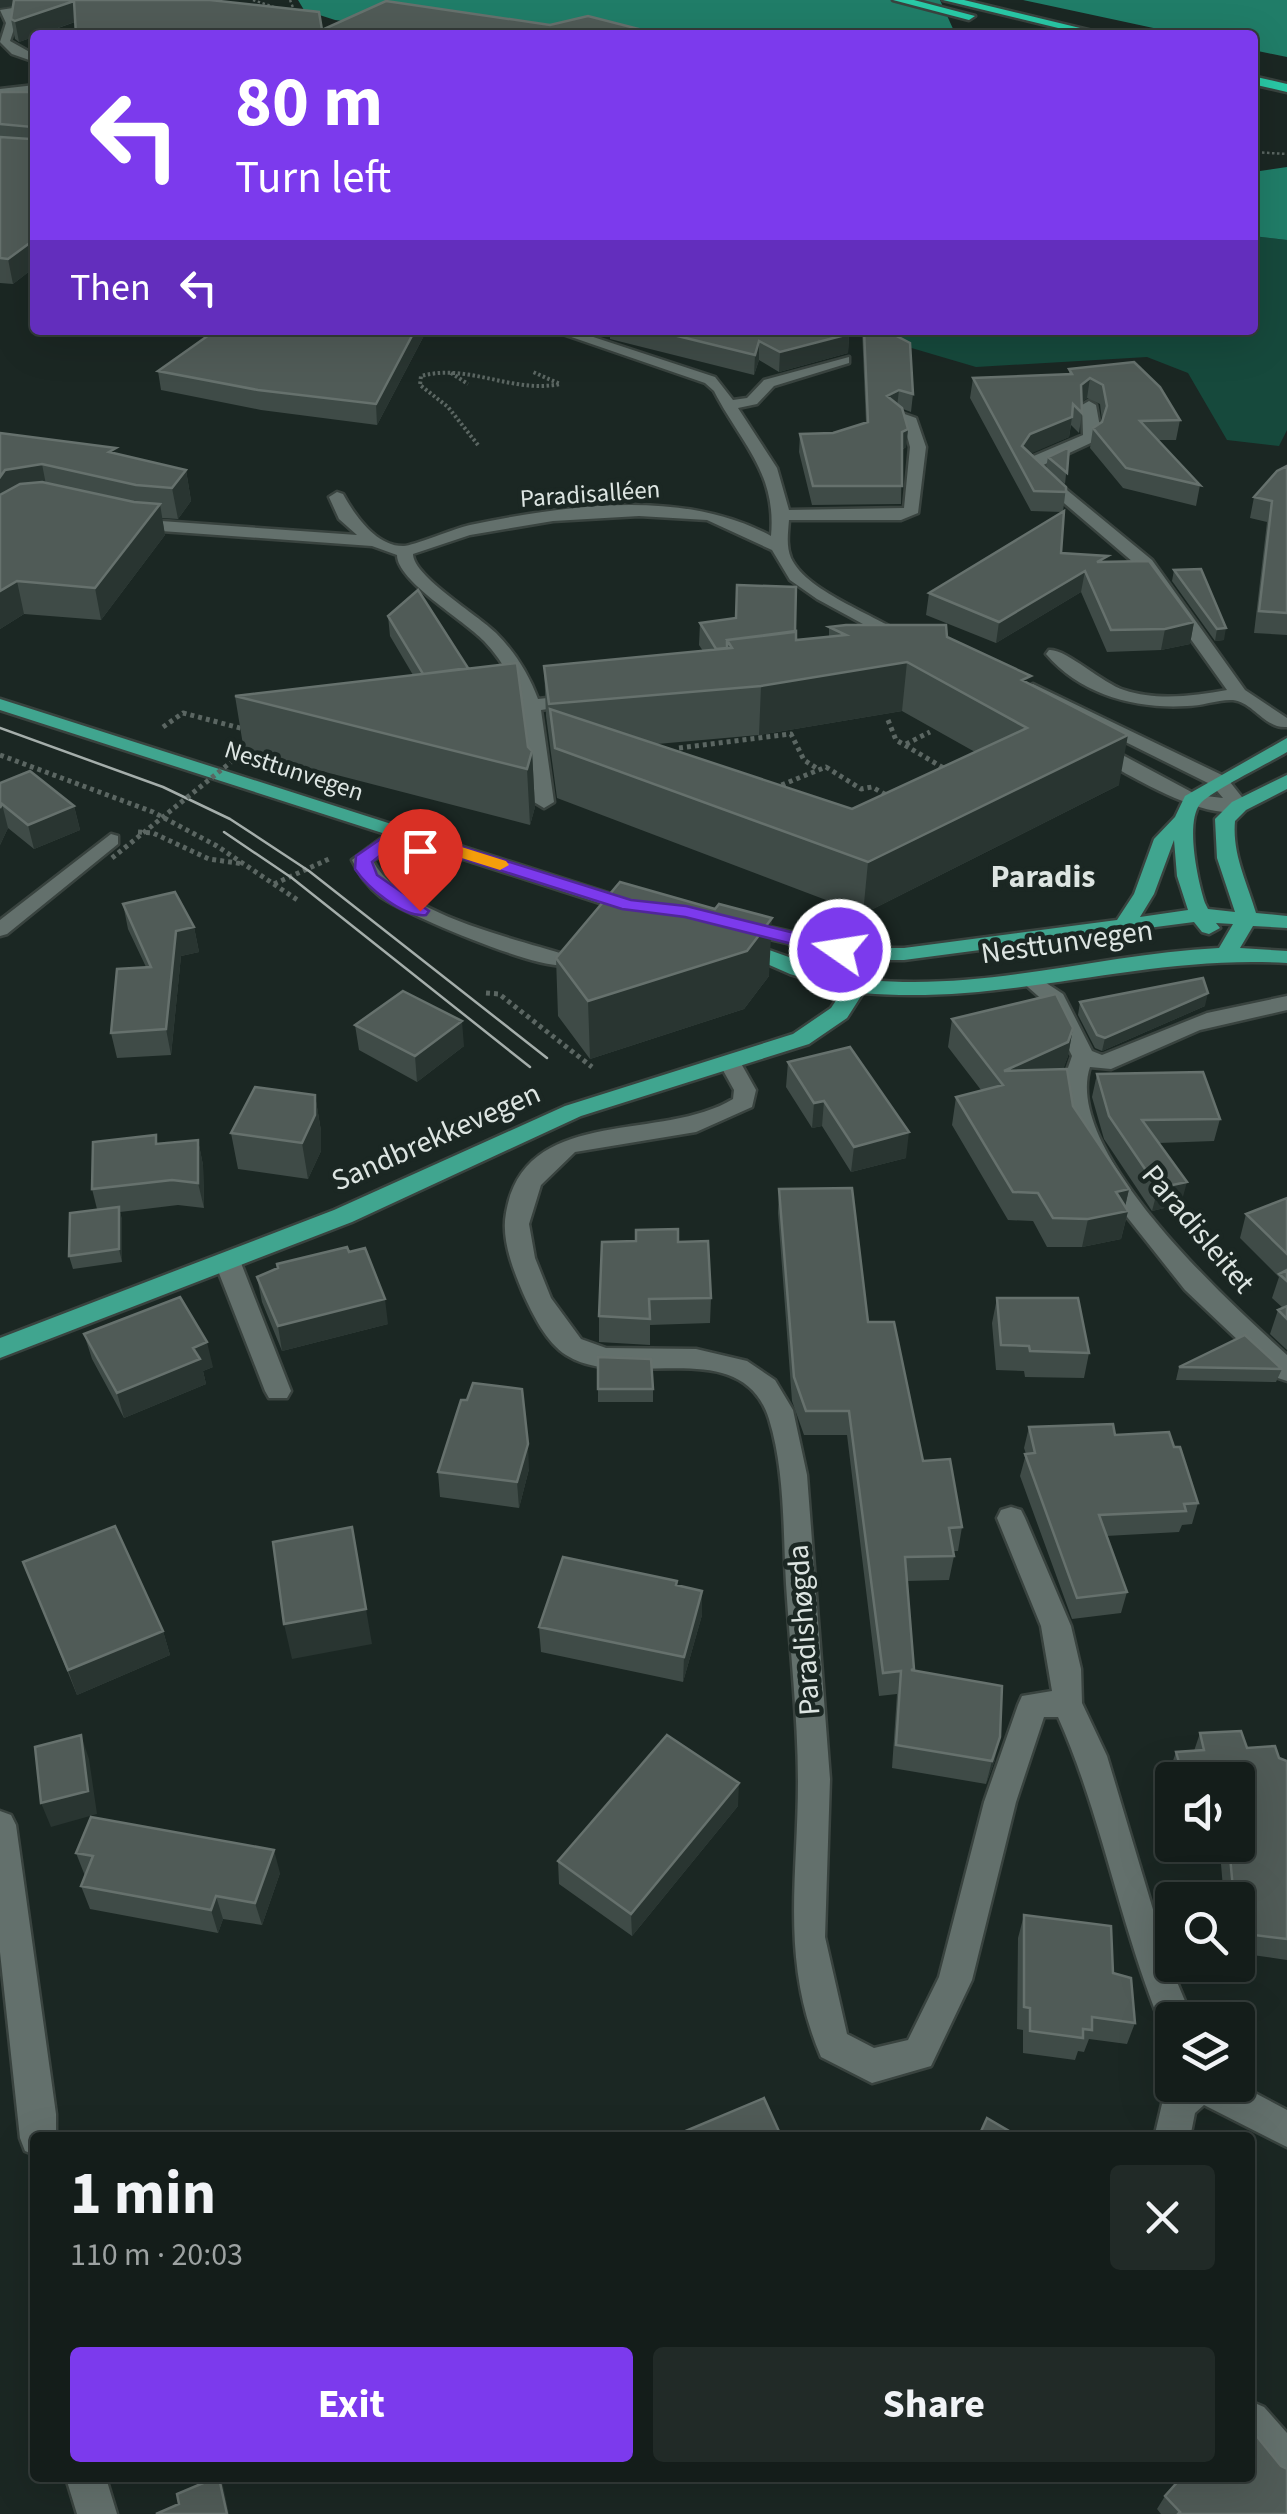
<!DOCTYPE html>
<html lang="en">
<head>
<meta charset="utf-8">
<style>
  body { margin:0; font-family:"Source Sans 3",sans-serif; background:#212a27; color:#f1f3f6; height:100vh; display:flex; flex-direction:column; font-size:38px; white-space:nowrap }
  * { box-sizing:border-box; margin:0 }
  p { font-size:32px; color:#9da2a2 }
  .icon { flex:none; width:55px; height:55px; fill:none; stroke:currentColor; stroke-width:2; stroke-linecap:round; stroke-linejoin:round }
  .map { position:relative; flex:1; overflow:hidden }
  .panel { position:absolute; left:30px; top:2132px; width:1225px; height:350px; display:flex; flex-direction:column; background:#141d1a; border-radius:10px; box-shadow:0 10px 40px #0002,0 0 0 2px #333b39 }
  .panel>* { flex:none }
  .hud { position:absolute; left:30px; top:30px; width:1228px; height:305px; border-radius:10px; box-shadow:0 10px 40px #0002,0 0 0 2px #333b39; background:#7c3aed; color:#fff; overflow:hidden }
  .fabs { position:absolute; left:1155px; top:1762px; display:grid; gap:20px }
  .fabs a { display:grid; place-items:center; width:100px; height:100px; border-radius:10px; background:#141d1a; box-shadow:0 10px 40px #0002,0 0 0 2px #333b39; font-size:50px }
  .pin { position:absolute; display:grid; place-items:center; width:85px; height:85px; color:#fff; margin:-102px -42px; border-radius:50% 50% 50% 0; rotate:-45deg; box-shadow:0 0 10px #0007 }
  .pin .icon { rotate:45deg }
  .me { position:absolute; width:110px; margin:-55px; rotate:283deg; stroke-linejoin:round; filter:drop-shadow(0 0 8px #0008) }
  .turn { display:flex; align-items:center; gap:35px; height:210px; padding:0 40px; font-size:45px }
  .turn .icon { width:130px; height:130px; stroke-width:2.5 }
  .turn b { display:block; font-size:70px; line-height:85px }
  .then { display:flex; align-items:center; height:95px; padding:0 40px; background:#0003; gap:20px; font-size:38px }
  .round { display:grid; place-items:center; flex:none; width:105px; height:105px; border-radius:10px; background:#212a27 }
  .overview { display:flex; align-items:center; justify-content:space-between; height:170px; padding:0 40px }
  h1 { font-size:60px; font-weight:700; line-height:75px }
  .button { display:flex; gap:20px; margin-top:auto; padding:20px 40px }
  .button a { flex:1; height:115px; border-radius:10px; background:#7c3aed; color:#fff; font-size:40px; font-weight:700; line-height:115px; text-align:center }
  .button a+a { background:#212a27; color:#f1f3f6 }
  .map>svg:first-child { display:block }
</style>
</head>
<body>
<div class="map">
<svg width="1287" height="2514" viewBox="0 0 1287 2514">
  <rect width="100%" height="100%" fill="#1b2723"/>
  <path fill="#16493c" d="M1253,236L1287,240V430L1279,446L1227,440L1188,373L1147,357L976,367L864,334L835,336L803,330H1252Z"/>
  <path fill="#207d68" d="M298,0H940L954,31L949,35H731L629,28L590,35H455L335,20L304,10Z
    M1023,0H1287V57L1253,50L1252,35H1186Z
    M1287,167V240L1253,236V172Z"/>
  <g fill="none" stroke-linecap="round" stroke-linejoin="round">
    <g stroke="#39433f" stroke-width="5">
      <path id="minor" d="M44,3L47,8L13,14L16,23L10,41L35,55V62L12,54L0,42L6,23L0,10Z
        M35,85V91L0,95V89Z
        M551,330H572L715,377L733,400L747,398L764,380L849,357V363L774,386L757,404L738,408L777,468L789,510L904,508L910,447L904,424L889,415L896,411L916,418L926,447L918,513L901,520H789C788,533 786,546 791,558C808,594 881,616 913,641V649H901L874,630L817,599L790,580L772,550L707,520L639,516L553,521L470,535L413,554C413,576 478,615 496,633C515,652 529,675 538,699L575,695L584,700L575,705L541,710L554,802L544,808L534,802L523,712L491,717L482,711L491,705L520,702C513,679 501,659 484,641C464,620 397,581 397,555L372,546L133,529L125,524L133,519L357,535L339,519L329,497L337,492L343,494C354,514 376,547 404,546C412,546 456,528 470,525C566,505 683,488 771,536C777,472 740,442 714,391L705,383Z
        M1089,401L1096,405L1100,427L1095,441L1039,467L1152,560L1245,690L1287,718V727C1265,729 1253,702 1233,700C1219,699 1202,706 1187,706C1135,709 1081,695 1046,654L1049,650C1065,648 1102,683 1124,690C1157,701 1194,696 1227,690L1140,568L1023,468L1029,458L1083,435L1082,405Z
        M1033,684L1226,777L1249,806C1218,832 1119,769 1088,752V744H1102L1197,795L1223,798L1212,785L1027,693L1024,689Z
        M398,826L408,832L405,836L373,861C401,914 513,938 567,955L570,960L567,965C539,971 407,915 381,897C367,886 360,875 352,860Z
        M111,834L118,836V844L7,934L0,936V920Z
        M1031,973L1063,994L1092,1051L1102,1055L1207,1013L1287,996V1010L1200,1030L1111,1069L1090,1067C1062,1151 1230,1303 1287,1355V1381L1278,1378L1185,1290L1112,1198L1071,1132L1063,1082L1072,1056L1046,1003L1020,980Z
        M730,1056L738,1058L756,1090L752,1107L696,1132L575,1152L541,1185L529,1224L535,1258L551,1298L581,1339L606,1348L696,1349L747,1361L775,1380L793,1410L807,1475L830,1779L825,1937L847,2034L874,2048L908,2040L939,1977L984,1802L1018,1705L1022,1696L1052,1691L1041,1626L997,1518L1001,1510L1011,1507L1021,1510L1025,1518L1071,1626L1081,1669L1082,1703L1107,1756L1169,1963L1193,2020H1172V2035L1164,2032C1120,1929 1103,1818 1058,1717H1044L1016,1802L972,1980L931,2066L872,2083L821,2057C780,1961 798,1880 798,1781C798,1716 790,1649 786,1584C783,1530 785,1471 769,1419C741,1331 625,1393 566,1355C546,1342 533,1315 523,1293C513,1269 501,1239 506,1213C524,1104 661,1143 733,1099L734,1090L719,1063Z
        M228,1254L237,1257L241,1263L291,1391L287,1398H269L265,1391L215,1263L219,1257Z
        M0,1811L11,1815L16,1825L56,2114V2138H35V2155L25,2151L20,2138L0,1952Z
        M1238,2084L1287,2110V2147L1204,2105L1195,2113L1190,2138H1154L1162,2104L1174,2085Z
        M1250,2401L1264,2407L1287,2433V2483L1273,2477L1250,2451Z
        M66,2478H106L117,2514H77Z"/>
    </g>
    <g stroke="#39433f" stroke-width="5">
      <path id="major" d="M0,699L645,905L648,909L645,913H631L0,710Z
        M1287,738V752C1269,763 1211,791 1200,804C1185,823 1198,882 1205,903L1208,909L1235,912L1217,858L1215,819L1232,802L1287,775V789L1246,810L1235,821C1232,854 1247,882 1256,913L1287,916V928L1253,926L1240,948L1287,951V963C1141,954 1008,1006 863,993L847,1018L809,1044L581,1116L352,1222L0,1358V1338L334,1210L565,1106L793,1034L831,1008L843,990L790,974L730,948L733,943H749L848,978L851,958L731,930L728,926L731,922L738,920L862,948H904L1117,920L1134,894L1154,839L1175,817L1185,796ZM1174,840L1177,876L1188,910L1140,917L1154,894ZM1194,922L1202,932L1209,934L1220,928L1216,923L1233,924L1219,948C1101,954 987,991 869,980L872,960H904Z"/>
    </g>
    <g stroke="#39433f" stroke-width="5">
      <path id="highway" d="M893,0H914L975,16L969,20Z
        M943,0H964L1109,35H1087Z
        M1252,76L1287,84V92L1252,84Z"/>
    </g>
    <path stroke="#5b6662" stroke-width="2.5" stroke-dasharray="2.5 2.5" stroke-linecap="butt" d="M253,0L280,9
      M290,0L296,15
      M1252,152L1287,154"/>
    <path stroke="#5b6662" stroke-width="4" stroke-dasharray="2.5 2.5" stroke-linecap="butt" d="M451,373L468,384
      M478,445L448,407L420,385L421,376C469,363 513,394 560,384L533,372"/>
    <path stroke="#5b6662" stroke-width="5" stroke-dasharray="4 4" stroke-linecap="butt" d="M888,720L896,740L947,770
      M163,727L183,713L244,729
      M906,744L930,732
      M679,748L791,734L804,760L818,769
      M0,755L153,812L217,846L299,901
      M774,788L826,767L861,789L872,787L888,796
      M138,832L153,833L209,859L244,864
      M274,884L329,859
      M486,993L499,994L592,1067"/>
    <use href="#minor" fill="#63706c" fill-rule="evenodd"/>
    <use href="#major" fill="#40a58f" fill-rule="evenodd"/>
    <use href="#highway" fill="#29c9a6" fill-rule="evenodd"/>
    <path stroke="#a5aeab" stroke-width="2.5" d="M0,728L163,787L230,819L309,871L547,1058
      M224,832L292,878L530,1067"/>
    <path stroke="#5b6662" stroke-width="5" stroke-dasharray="4 4" stroke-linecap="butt" d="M112,858L251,746"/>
  </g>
  <path fill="#3f4b47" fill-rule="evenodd" d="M0,0H210L319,12L322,30L386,1L550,25L588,16L662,35H76L75,22L19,42L15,39L11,19L13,6L0,8Z
    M0,92H35V267L13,284L0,283Z
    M427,330L377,425L261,410L161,390L158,371Z
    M610,330H838L849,334L848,353L779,372L759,360L754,375L610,339Z
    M862,330H885L913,394L911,412L903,409L908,429L906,447L902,450L901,504L812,505L799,452L800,434L833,433L866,423Z
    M1069,369L1180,420L1176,440H1158L1200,485L1196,506L1123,488L1090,448L1093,428L1102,422V420L1100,404L1087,398L1082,402V413L1079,433L1071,425L1069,437L1030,453L1046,468L1048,457L1069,447L1065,484L1047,469L1066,487L1063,512L1061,553L1107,562L1194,622L1190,644L1161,650L1107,652L1081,592L996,643L926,615L929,593L1062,512L1031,511L970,398L973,378L1069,374Z
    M0,433L117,454L186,470L191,501L178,519L162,518L165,535L101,620L24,614L0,629Z
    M1287,466V635L1254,633L1267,522L1250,518L1254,497Z
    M1201,569L1224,640L1215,641L1172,581L1174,570Z
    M388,616L468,668L532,751L535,807L530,825L244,751L235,696L413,675L390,636Z
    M700,623L795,632L796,640L829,636V627L947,637L1030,684L1119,785L863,914L557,798L546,716L544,666L703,651L699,645ZM902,711L975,752L852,809L657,744L759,735Z
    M0,783L74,806L80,830L34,849L8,828L0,845Z
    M123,904L194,927L199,952L181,956L171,1055L117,1058L111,1033L146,967L128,929Z
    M556,958L769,976L744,1009L590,1059L558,1016Z
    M1080,1002L1205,1006L1102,1051L1095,1048L1078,1015Z
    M952,1019L1073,1028L1068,1056L1063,1069L1073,1106L1129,1189L1125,1207L1128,1211L1121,1239L1082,1247H1047L1033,1221L1008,1220L952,1125L956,1097L981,1090L948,1047Z
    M355,1025L464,1046L417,1082L359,1050Z
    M788,1062L906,1158L851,1172L822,1126L812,1128L786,1087Z
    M1097,1074L1220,1119L1214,1141L1159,1143L1181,1204L1152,1211L1104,1139L1092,1097Z
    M315,1095L321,1131V1151L308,1179L238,1169L231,1133Z
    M198,1140L203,1165L204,1208L178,1205L120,1212L122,1220V1262L73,1269L69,1256L97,1209L92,1189L158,1144Z
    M779,1189L868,1322L923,1461L962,1527L958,1551H953L954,1556L949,1580L907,1581L914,1670L995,1760L986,1784L892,1768L897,1694L879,1696L847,1435H804L792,1401L778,1213Z
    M1287,1198V1350L1270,1334L1278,1310L1283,1308L1272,1298L1279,1277L1240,1238L1246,1214Z
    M678,1242L711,1298L710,1323L650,1325V1345L599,1342V1316Z
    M257,1277L388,1324L282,1351L262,1302Z
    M997,1298L1089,1353L1084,1378L1025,1377L1024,1371L996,1370L992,1323Z
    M84,1334L213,1367L203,1371L206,1384L124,1418L92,1359Z
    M598,1357L653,1389V1402H598Z
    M1179,1367L1282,1369L1276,1382L1176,1380Z
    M1029,1427L1115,1435L1174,1447L1198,1503L1192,1524L1182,1525L1179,1532L1106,1536L1127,1592L1121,1613L1072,1619L1020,1476L1026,1454L1024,1448Z
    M529,1469L519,1508L440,1497L438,1472Z
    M23,1562L163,1631L170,1655L77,1695Z
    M702,1591V1615L683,1682L541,1652L539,1627Z
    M1200,1733L1287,1761V1960L1238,1953V1900H1224L1220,1852L1193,1854L1190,1845H1238V1780H1172V1785L1169,1772L1176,1752L1194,1751Z
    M738,1806L632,1936L559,1884L558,1861Z
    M76,1853L280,1873L262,1925L223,1919L218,1933L90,1909L81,1886L85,1876Z
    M1024,1915L1113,1973L1135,2023L1127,2044L1089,2039L1084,2052L1078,2051L1075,2060L1023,2053V2030L1017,2029L1018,1938Z
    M1281,2466L1287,2514H1161L1157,2509L1165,2496Z"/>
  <path fill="#293531" d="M0,0H48L49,1L0,8Z
    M74,1L77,21L19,42L15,21Z
    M35,239V267L13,284L8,259Z
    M415,330H427L377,425L376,404Z
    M849,334L848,353L779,372L780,352Z
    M759,341V360L754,375L755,355Z
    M1090,378L1087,398L1078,405L1081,385Z
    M899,390L897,407L887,396Z
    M1072,417L1069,437L1028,455L1022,446L1030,434Z
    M908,429L906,447L901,450L902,432Z
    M42,464L48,495L0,516V477L5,470Z
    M186,470L191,501L178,519L172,488Z
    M160,504L165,535L101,620L95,588Z
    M1085,571L1081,592L996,643L999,622Z
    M17,581L24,614L0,629V591Z
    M1194,622L1190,644L1161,650L1165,629Z
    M1226,628L1224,640L1215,641L1217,629Z
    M907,662L902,711L759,735L761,686Z
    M1128,735L1119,785L863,914L868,862Z
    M532,751L535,807L530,825L527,769Z
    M2,804L8,828L0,845V808Z
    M74,806L80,830L34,849L28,825Z
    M772,918L769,976L744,1009L590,1059L588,1001Z
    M194,927L199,952L181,956L171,1055L166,1029L176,931Z
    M1208,993L1205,1006L1102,1051L1105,1038Z
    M462,1021L464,1046L417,1082L415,1056Z
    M1073,1028L1068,1056L1063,1070L1004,1071Z
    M315,1095L321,1131V1151L308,1179L302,1143Z
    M824,1101L822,1126L812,1128L814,1103Z
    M909,1132L906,1158L851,1172L854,1147Z
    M198,1140L203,1165L204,1208L198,1183Z
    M1187,1182L1181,1204L1152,1211L1158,1188Z
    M1129,1189L1124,1211H1128L1121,1239L1082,1247L1088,1219L1116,1192Z
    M119,1207L122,1220V1262L119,1249Z
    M385,1299L388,1324L282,1351L278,1326Z
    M207,1342L213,1367L203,1371L206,1384L124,1418L117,1393L193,1348Z
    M528,1444L529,1469L519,1508L517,1482Z
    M702,1591V1615L683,1682L684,1657Z
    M366,1609L372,1644L292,1659L284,1624Z
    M163,1631L170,1655L77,1695L68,1670Z
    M81,1735L89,1759L97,1814L51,1827L41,1803Z
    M1000,1737L995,1760L986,1784L992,1761Z
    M739,1783L738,1806L632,1936L631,1914Z
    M274,1850L280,1873L262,1925L255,1903Z
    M216,1896L223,1919L218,1933L211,1910Z
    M219,2478L223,2485L229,2514H227Z"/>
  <path fill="#505b57" stroke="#66716d" stroke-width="2.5" d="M14,0H210L319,12L322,30L386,1L550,25L588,16L662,35H76L74,1L15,21L11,19Z
    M0,92H35V239L8,259L0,258V137L30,139L33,127L0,124Z
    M216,330H415L376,404L258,390L158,371Z
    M653,330H838L849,334L780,352L759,341L755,355Z
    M864,330H885L910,343L913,394L899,390L887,396L902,408L908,429L902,432V486H813L800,434L833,433L868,422Z
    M1134,362L1160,387L1180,420L1140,421L1200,485L1126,468L1093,428L1102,422L1107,406L1103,385L1090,378L1081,385L1082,413L1073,404L1072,417L1030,434L1022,446L1066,487V492L1034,491L973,378L1072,374L1069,369Z
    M0,433L116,448L109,452L186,470L172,488L136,485L42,464L5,470L0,477Z
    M1069,447L1067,473L1048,457Z
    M1287,466V613L1259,611L1272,501L1254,497L1277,471Z
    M42,482L134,502L160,504L95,588L17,581L0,591V495L20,484Z
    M1064,511L1061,553L1108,556L1097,562L1149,561L1194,622L1165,629L1111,630L1085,571L999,622L929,593Z
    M1201,569L1226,628L1217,629L1174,570Z
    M737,585L796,587L795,632L727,640V648L716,649L700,623L736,618Z
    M418,590L468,668L423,674L388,616Z
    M846,625H946L947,637L1031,676L1022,680L1128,735L868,862L555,748L550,709L852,809L1027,728L907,662L761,686L549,704L544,666L732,648L727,640L796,631V640L846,635L829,627Z
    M517,663L528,747L532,751L527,769L235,696Z
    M30,771L74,806L28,825L2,804L0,808V783Z
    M620,882L715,909L719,904L772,918L747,951L588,1001L556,958Z
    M175,892L194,927L176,931L166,1029L111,1033L117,969L151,967L123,904Z
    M1203,978L1208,993L1105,1038L1097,1035L1080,1002Z
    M403,991L462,1021L415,1056L355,1025Z
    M1056,994L1073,1028L1068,1042L1004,1071L1067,1069L1073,1106L1129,1189L1116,1192L1128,1211L1088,1219L1053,1218L1038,1193L1013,1192L956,1097L1003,1085L952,1019Z
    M850,1047L909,1132L854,1147L824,1101L814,1103L788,1062Z
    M1203,1072L1220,1119L1142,1120L1187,1182L1158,1188L1109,1116L1097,1074Z
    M255,1087L315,1095V1115L302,1143L231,1133Z
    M156,1135V1144L198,1140V1183L172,1180L92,1189L93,1142Z
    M852,1188L868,1322H894L923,1461L950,1459L962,1527L949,1528L954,1556L905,1557L914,1669L911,1670L1002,1686L1000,1737L992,1761L896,1745L901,1671L883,1673L849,1411H806L794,1377L779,1189Z
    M1287,1198V1254L1246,1214Z
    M119,1207V1249L69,1256L70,1213Z
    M678,1229V1242L708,1241L711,1298L649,1299L650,1319L599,1316L602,1242L636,1241V1230Z
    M347,1247L349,1252L365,1248L385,1299L278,1326L257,1277L278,1268L277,1264Z
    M1287,1270V1281L1279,1274Z
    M180,1297L207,1342L193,1348L200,1359L117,1393L84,1334Z
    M997,1298H1078L1089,1353L1030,1351L1029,1346L1001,1345Z
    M1287,1306V1319L1278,1310Z
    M1245,1335L1282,1369L1179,1367Z
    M598,1357L651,1359L653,1389H598Z
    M473,1383L522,1389L528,1444L517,1482L438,1472L461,1400H467Z
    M1113,1424L1115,1435L1169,1432L1174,1447H1180L1198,1503L1184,1504L1186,1511L1099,1515L1127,1592L1077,1598L1025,1454L1035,1453L1029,1427Z
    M115,1526L163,1631L68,1670L23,1562Z
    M352,1527L366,1609L284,1624L273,1542Z
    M563,1557L677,1581L676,1585L702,1591L684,1657L539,1627Z
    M1241,1731L1247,1748L1275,1746L1279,1758L1287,1761V1939L1238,1933V1900H1234L1229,1845H1238V1780H1184L1176,1752L1204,1750L1200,1733Z
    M81,1735L88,1791L41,1803L35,1747Z
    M667,1735L739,1783L631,1914L558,1861Z
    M91,1817L274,1850L255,1903L216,1896L211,1910L81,1886L93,1856L76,1853Z
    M1024,1915L1111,1926L1113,1973L1131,1978L1135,2023L1092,2017V2030L1083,2029V2038L1030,2031V2008L1024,2007Z
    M764,2098L782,2138H669Z
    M987,2118L1021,2138H978Z
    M1250,2428L1281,2466L1287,2469V2514H1178L1180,2512L1165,2496L1181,2478H1250Z
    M215,2478H219L227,2514H156L179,2504L177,2494Z"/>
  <path fill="#7c3aed" stroke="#51269a" stroke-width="2.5" d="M398,827L631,900L686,906L847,946L850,950L840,956L685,917L622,909L401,839L372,862L377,875L429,911L426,915C403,918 367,887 355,869L356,856Z"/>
  <path fill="#f59e0b" d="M398,827L506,861L509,865L500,870L401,839L384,842V835Z"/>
  <g text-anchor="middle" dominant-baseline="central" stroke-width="9" stroke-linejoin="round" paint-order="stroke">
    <g font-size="25" fill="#dde5e2" stroke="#1b2723">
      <text transform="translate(590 494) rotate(-4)">Paradisalléen</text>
      <text transform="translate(294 771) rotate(18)">Nesttunvegen</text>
    </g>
    <g font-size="30" fill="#dde5e2" stroke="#1b2723">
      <text transform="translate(1067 942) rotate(-8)">Nesttunvegen</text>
      <text transform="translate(436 1137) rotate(-24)">Sandbrekkevegen</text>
      <text transform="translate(1198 1229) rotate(50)">Paradisleitet</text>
      <text transform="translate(804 1630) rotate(-94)">Paradishøgda</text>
    </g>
    <g font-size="32" font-weight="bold" fill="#dde5e2" stroke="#1b2723">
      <text x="1043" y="877">Paradis</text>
    </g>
  </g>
</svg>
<div class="fabs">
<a><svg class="icon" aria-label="sound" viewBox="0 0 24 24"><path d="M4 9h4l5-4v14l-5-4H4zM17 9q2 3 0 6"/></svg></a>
<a><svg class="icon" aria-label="search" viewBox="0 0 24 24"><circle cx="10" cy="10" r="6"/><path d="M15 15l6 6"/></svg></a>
<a><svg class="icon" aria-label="layers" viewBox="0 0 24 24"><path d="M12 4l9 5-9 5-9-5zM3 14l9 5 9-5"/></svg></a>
</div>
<div class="pin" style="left:420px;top:911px;background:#d93025"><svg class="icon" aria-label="arrive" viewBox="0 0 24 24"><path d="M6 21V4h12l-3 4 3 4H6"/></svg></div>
<svg class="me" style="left:840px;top:950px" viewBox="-20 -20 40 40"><circle r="17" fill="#7c3aed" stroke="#fff" stroke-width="3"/><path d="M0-11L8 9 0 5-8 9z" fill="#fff"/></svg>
<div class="hud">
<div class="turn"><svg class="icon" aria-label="left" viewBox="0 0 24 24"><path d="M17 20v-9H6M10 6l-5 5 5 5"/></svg><div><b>80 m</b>Turn left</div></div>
<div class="then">Then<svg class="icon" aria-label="left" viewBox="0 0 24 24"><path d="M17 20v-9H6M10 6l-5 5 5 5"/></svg></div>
</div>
<section class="panel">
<div class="overview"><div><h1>1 min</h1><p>110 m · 20:03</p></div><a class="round"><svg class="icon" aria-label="close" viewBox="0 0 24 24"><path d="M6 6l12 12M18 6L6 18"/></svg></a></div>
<div class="button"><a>Exit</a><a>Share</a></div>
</section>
</div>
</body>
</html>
